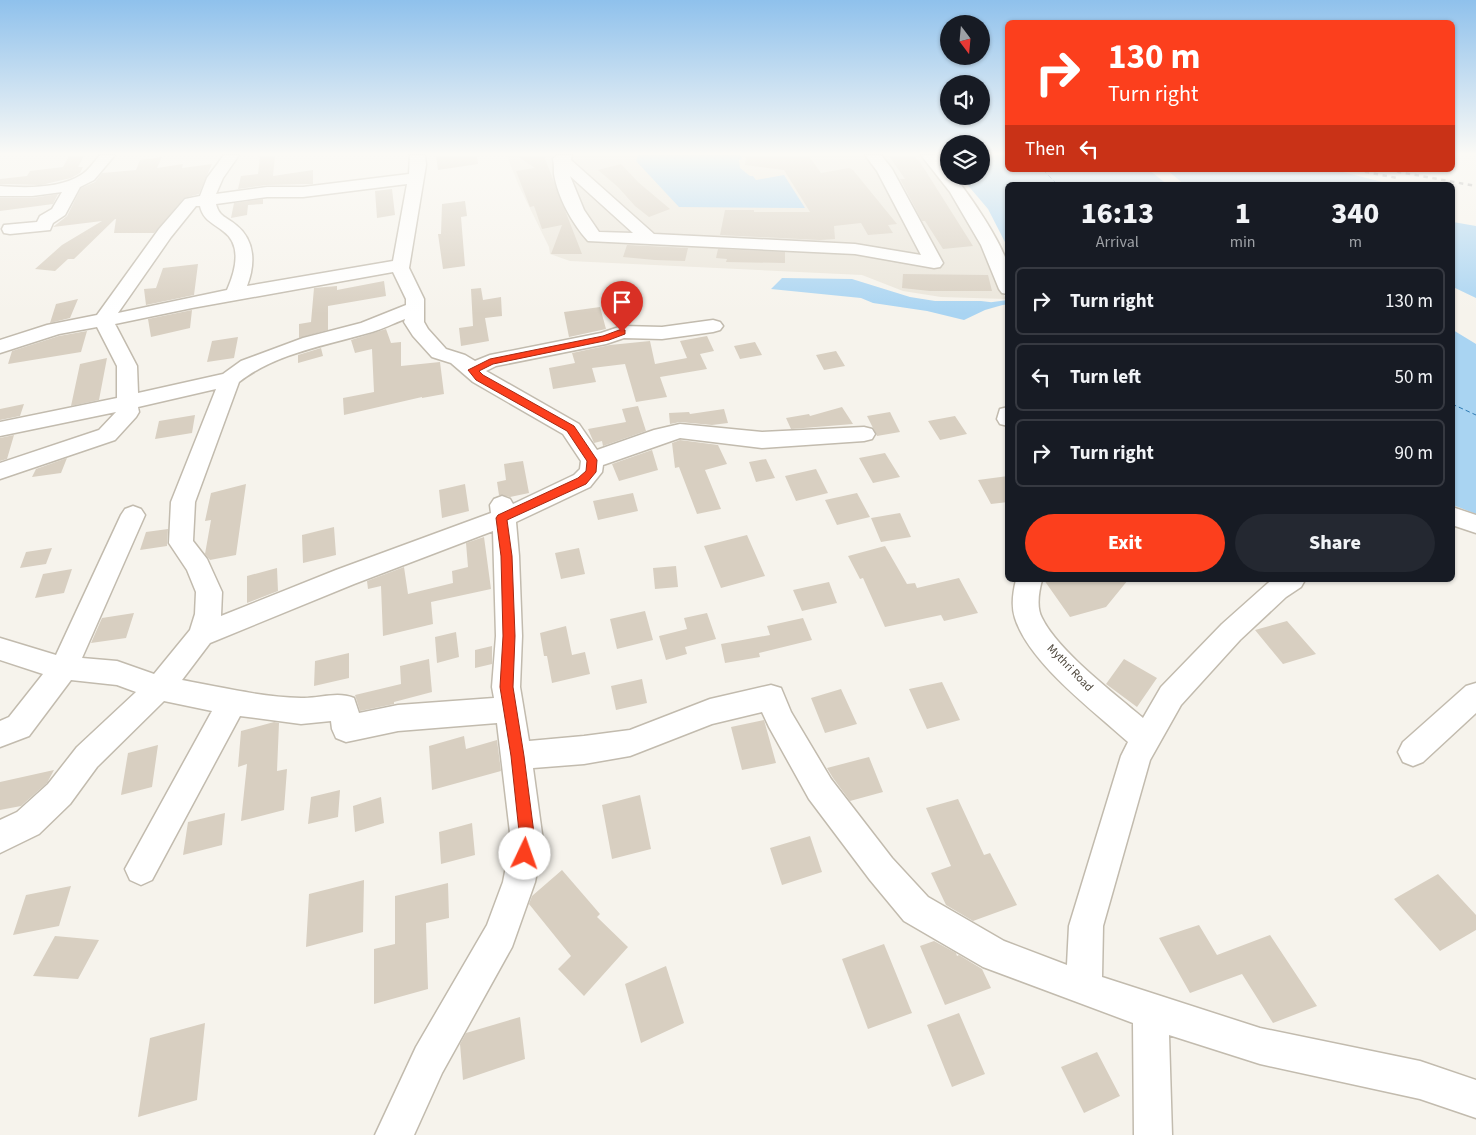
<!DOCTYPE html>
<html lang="en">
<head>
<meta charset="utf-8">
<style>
  body { margin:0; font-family:"Source Sans 3",sans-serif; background:#242831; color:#f1f3f6; height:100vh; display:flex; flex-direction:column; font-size:19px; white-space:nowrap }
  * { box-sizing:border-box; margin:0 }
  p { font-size:16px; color:#9ea1a6 }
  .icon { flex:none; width:28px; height:28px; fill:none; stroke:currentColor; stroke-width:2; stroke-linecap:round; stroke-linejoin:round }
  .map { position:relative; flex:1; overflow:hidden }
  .drawer { position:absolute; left:1005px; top:182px; width:450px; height:400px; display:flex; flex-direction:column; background:#171b24; border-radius:8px; box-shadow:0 1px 4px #0004 }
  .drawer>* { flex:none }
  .hud { position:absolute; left:1005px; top:20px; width:450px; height:152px; border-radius:8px; box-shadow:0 1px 4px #0004; background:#fc3f1d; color:#fff; overflow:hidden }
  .needle { width:32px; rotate:164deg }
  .buttons { position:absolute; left:940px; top:15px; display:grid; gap:10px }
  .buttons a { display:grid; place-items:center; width:50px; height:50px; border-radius:50%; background:#171b24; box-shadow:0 1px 4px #0004; font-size:25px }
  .pin { position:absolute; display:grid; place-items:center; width:42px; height:42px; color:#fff; margin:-51px -21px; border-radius:50% 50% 50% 0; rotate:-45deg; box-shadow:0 0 5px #0007 }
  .pin .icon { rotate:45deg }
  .me { position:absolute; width:55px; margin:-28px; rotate:3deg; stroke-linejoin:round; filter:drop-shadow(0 0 4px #0008) }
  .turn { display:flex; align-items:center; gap:18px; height:105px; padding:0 20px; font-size:22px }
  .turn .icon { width:65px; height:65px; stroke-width:2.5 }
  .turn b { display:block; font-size:35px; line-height:42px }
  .then { display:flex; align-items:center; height:48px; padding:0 20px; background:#0003; gap:10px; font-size:19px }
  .eta { display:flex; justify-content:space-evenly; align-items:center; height:85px; text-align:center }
  .eta b { font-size:30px; font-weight:800; line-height:35px }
  .primary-button { display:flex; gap:10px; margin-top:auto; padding:10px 20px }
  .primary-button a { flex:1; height:58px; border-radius:30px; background:#fc3f1d; color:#fff; font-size:20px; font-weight:800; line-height:58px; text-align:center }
  .primary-button a+a { background:#242831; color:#f1f3f6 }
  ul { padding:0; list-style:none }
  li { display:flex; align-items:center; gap:15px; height:68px; margin:0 10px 8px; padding:0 10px; border:2px solid #363941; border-radius:8px }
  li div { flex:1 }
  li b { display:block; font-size:19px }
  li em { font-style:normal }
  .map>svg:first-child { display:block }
</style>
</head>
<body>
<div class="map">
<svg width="1476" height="1135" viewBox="0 0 1476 1135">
  <rect width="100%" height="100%" fill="#f6f3ec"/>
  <path fill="#eae5da" d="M922,155L982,240L995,277L1006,299L941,297L903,291L862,275L570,261L550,254L549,247L519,186L507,156Z"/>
  <path fill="#a9d4f2" d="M638,155H740L742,159L739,160L740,168L750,176H753L756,180L784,175L805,208L679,207L636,161Z
    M981,155H1007L1008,170H1149L1168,185H1008L1007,246L988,209L960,176H981Z
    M1167,170H1335L1394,185H1185Z
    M1453,222L1476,226V298L1453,287Z
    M782,278L852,279L910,297L935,301H981L1006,304L985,310L964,320L927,311L873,303L861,298L771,289Z
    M1453,330L1476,344V514L1453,505Z"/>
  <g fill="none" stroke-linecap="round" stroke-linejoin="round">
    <path stroke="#a9d4f2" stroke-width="4" d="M993,304L1008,302"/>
    <path stroke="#2e7ab2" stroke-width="1" stroke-dasharray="4.5 3" stroke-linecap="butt" d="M1043,170L1058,185
      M1452,404L1476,415"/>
  </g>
  <path fill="#d8cfc1" d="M69,156H84L78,167H83L80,173L71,178L41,185L0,184V179L27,176L30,171L63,167Z
    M260,156H275L273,176L313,170V184L267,185L238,189L241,176L258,174Z
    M436,156H477L478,164L438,170Z
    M517,156H544L582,254H551L562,225L542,229L534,206L530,207L516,171L535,168Z
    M746,156H809L821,173L849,168L853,170L897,224L888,225L893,233L868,235L861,223L834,226L835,239L820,240L720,235L725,210H754V212H810L784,170L745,165Z
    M889,156H913L920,162L973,246L943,249L925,221H922L900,179H905Z
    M162,157L157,168L183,164L182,168L212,164L199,194L184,198L154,233H114L116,219H115L74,259H68L55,271L35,269L62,245L102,221L53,227L67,216L81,188L95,182L102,173L136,170L140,160Z
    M621,164L638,182L670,209L649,217L635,206L618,187L598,170Z
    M392,189L395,215L377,218L375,191Z
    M58,194L53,204L0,211V198H32Z
    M263,199V204L248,205L247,215L231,218L234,203Z
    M465,201L467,216L461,217L465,266L443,269L438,234H441L442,204Z
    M627,245L688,248L685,261L655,260L623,257Z
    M718,249L785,252V263L726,262L727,259L716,258Z
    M198,264L194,295L146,305L144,289L156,288L163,268Z
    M903,274L988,275L992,291H930L902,288Z
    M384,281L386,296L328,306V330L299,338V324L311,322L314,288L337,286V290Z
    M481,288L483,300L501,297L502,316L485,318L489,341L461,346L459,328L473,326L471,289Z
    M78,299L70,318L50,323L56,304Z
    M600,307L606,329L569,337L564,312Z
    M192,310L190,328L151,337L148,319Z
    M386,329L391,343L401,342V366L440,362L444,394L422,398V397L344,415L343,398L374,392L372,349L355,353L351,340Z
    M87,331L81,352L8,364L12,351L59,336Z
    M707,336L714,351L700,354L707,369L660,377L667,397L636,402L625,364L592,368L596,382L553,389L549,368L575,363L572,353L610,345L650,341L655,364L687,358L680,341Z
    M238,337L234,358L207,362L212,341Z
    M755,342L762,355L740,359L734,346Z
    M321,348L323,356L298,363V355Z
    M836,351L845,366L824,370L816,355Z
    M107,358L99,400L71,406L80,364Z
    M24,404L20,416L0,420V409Z
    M638,406L646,431L603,446L602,441L594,443L588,429L626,422L622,409Z
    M842,407L853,424L791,429L786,418L809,414L810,416Z
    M724,409L728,423L712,425L680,422L670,424L669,413L689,412L690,414Z
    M890,412L900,432L877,436L867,416Z
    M195,415L192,433L155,439L159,421Z
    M955,416L967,434L940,440L928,421Z
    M14,435L7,459L0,461V438Z
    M680,440L718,445L727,464L705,470L721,509L697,514L679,467L675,468L672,443Z
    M652,450L658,470L619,481L612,464Z
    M885,453L900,477L873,483L859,458Z
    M67,458L61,473L32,477L36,469Z
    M766,459L775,478L756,482L749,462Z
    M523,461L529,493L510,497L499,495L497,482L506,480L504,464Z
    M816,469L828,493L796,501L785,476Z
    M1008,476V502L991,504L978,480Z
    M246,484L236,555L210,560L205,554L211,520L205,521L211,493Z
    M465,484L469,511L442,518L439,490Z
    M633,493L638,511L598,520L593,501Z
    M857,493L870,517L837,525L825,500Z
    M900,513L911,537L881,542L871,518Z
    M334,527L336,555L303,563L302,535Z
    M168,529L167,546L140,550L146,532Z
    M747,535L765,576L721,588L704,546Z
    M484,537L491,589L431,602L433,624L383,636L381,586L368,589L367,581L404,567L408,594L453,583L452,571L468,567L466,543Z
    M885,546L907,584L915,583L917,588L959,578L978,613L944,621L941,615L885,627L863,578L860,579L848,556Z
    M52,548L46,564L20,568L26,552Z
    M579,548L585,574L561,579L555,553Z
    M676,566L678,587L655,589L653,568Z
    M277,568L278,591L247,603V576Z
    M72,569L64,593L35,598L43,574Z
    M1044,580H1128L1106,607L1070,617Z
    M829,582L837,603L802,611L793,590Z
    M645,611L653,640L617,649L610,619Z
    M134,613L126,638L91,643L102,618Z
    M707,613L716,639L685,647L687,654L666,660L659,636L687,629L684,618Z
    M803,618L812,640L759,653L760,657L725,663L721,644L770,635L767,626Z
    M1287,621L1316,654L1283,664L1255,630Z
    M566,626L572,655L585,652L590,674L552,683L547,656H544L540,633Z
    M456,632L459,657L437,663L435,637Z
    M492,646V664L475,668V650Z
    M349,653V678L314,686L315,661Z
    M429,659L432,692L394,702V704L360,711L355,695L401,684L400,666Z
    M1124,659L1157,678L1137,707L1106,684Z
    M642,679L647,703L616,710L611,686Z
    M942,682L960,720L927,729L909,689Z
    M841,689L857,724L825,733L811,698Z
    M764,720L776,763L742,770L731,727Z
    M274,722L279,723L277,771L287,769L284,810L241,821L247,764L238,767L241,731Z
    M464,736L466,749L497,740L501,771L432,790L429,746Z
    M158,745L152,787L121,795L128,753Z
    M869,757L883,792L850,801L833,778L827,768Z
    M54,770L47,783L21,806L0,810V782Z
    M340,790L338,817L308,824L311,797Z
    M640,795L651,849L612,859L602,805Z
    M381,797L384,823L355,832L353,806Z
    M958,799L984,855L990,853L1017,905L973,921L946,905L931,873L951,866L926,808Z
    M225,813L222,845L183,855L188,822Z
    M472,823L475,855L441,864L439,832Z
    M810,836L822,872L782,885L770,848Z
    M562,870L600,914L597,917L628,947L584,996L558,969L571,956L529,904L532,896Z
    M1438,874L1476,915V930L1440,951L1394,899Z
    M364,880L363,932L306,947L309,894Z
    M448,883L449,918L426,923L428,989L374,1004V949L395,944V896Z
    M71,886L59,926L13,935L26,895Z
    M1199,925L1217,955L1270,935L1317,1006L1273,1023L1242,974L1190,993L1159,938Z
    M55,936L99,940L78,979L33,976Z
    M934,941L956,953L957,956L959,955L982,969L991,988L945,1005L920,946Z
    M884,944L912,1013L868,1029L842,959Z
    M666,966L684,1023L641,1043L625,984Z
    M959,1013L985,1074L952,1087L927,1025Z
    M520,1017L525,1059L463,1080L460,1044L466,1033Z
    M205,1023L197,1100L138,1117L150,1038Z
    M1097,1052L1120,1096L1084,1113L1061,1067Z"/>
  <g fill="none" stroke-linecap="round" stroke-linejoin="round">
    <g stroke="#c2bbae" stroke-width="3">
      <path id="minor" d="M100,155H115L94,180L80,187L65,215L53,223L50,230L10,234L4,233L2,229L4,225L37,222L40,216L52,209L62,192L32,196H0V186C24,188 59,189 81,175C88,171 94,162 100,155Z
        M224,155H239L223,178L216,194L267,187H303L409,174L410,155H425L426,165L409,268L424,299V322L428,329L446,349L465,355L475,361L490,355L601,333L622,326L662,327L713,320L720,322L723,326L720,330L713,332L662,339L624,338L606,344L496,366L486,371L579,424L597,450L654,430L680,424L762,432L864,427L872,429L875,434L872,439L864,441L762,448L680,438L603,465L602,472L590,487L516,522L519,556L522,636L520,687L529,741L584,736L630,730L710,699L771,685L781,688L791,712L831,779L892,858L928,897L1004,941L1067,965L1069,926L1121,756L1128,742C1094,711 1029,663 1015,618C1011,606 1013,592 1016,580H1042C1039,591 1036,607 1042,618C1058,651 1114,693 1143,718L1161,687L1222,624L1268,583L1272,580H1305L1301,587L1286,597L1240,640L1181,705L1150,760L1103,926L1102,977L1260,1028L1420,1061L1476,1080V1118L1420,1099L1260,1064L1169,1035L1172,1135H1134L1133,1023L983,967L904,921L870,880L809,799L769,727L762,712L712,724L630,756L584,764L533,768L543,841L535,882L512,947L442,1073L414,1135H375L416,1047L487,925L503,882L511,841L497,723L398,731L346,742L336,738L332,729L331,721L301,724L240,716L152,880L141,885L130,880L125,869L212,711L164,701L97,767L70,804L39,834L0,853V820L17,812L48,784L77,747L136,692L117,685L71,680L29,736L0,747V721L9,717L43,674L0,660V638L56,655L121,515L125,509L133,506L141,509L145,515L82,658L117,661L154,674L190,630L195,614L196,592L187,570L169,543L171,502L216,389L138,407L139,412L136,417L115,440L0,479V463L99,430L116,412L0,436V422L117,398V366L97,327L59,334L0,353V340L47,325L97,315L159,229L185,199L200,196L207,178ZM407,184L393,261L247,286C255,265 256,241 236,225C227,217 219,217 216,204L267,197H303ZM196,206H200C203,220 213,223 223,231C243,245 235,272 227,290L118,313L171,237ZM393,272L406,299V305L361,323L303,338L241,361L223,374L138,393L137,366L115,324L192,308ZM405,319L404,322L413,336L432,357L451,363L473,382L563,434L581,461L580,469L574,475L513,504L510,499L502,496L494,499L490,505L491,513L336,570L221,616L222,592L207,559L193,541L195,502L239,382C276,353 328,345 372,332C383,329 394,323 405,319ZM493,531L496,636L492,687L494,698L398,705L359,713L354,698C336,691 319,699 301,698C261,697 220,687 182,680L210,643L354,584Z
        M557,155H572L571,160L654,234L855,244L921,255L877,171L865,155H881L892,169L943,263L940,267L934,268L855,254L588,241C572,223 558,198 554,174C554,169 554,163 553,159ZM570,176L633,233L599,232L584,210Z
        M921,155H936L949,170V176H954C969,194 1004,245 1008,267C1009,276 1008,286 1008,294L1002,293L999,289L981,245L950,192Z
        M1008,407V426L1000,424L997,419L1000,409Z
        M1452,507L1476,515V533L1452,525Z
        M1476,683V713L1423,762L1413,766L1403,762L1398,752L1403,742L1466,686Z"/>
    </g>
    <use href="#minor" fill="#fff" fill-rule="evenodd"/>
    <path stroke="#9a9a9a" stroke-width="2.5" stroke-dasharray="4.5 4.5" stroke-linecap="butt" d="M1356,170L1397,178
      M1388,170L1476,186"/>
  </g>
  <linearGradient id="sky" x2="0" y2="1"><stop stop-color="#8fc1ec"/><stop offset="0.49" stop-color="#fbfaf6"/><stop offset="1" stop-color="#fbfaf6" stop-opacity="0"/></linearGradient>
  <rect width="1476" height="314" fill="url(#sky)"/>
  <path fill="#fc3f1d" stroke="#a42913" d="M622,329L625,330V334L609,340L493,364L479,371L483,375L574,426L597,460L596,472L586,484L507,520L512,556L515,636L513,687L524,756L535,841L530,860L525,862L519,860L517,854L520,841L511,756L500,687L503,636L501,556L496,518L498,515L578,478L586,471L587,461L567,431L476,380L468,370L490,359L603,336Z"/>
  <g text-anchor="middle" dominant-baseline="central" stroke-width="4.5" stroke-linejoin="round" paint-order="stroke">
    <g font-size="12" fill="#4b4439" stroke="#fff">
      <text transform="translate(1070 668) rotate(46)">Mythri Road</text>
    </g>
  </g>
</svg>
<div class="buttons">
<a><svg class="needle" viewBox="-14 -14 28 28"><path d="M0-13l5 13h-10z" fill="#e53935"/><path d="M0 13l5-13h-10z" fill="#9ea1a6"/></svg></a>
<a><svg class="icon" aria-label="sound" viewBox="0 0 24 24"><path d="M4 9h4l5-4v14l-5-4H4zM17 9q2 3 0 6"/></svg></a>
<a><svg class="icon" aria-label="layers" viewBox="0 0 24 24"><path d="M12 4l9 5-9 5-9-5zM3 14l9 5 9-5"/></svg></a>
</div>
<div class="pin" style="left:622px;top:332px;background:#d93025"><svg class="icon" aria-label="arrive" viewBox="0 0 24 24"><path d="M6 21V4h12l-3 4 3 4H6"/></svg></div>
<svg class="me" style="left:525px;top:854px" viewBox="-20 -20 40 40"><circle r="19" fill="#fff"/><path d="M0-13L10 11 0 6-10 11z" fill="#fc3f1d"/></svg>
<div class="hud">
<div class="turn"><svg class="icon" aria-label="right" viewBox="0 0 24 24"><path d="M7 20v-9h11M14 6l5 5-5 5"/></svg><div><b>130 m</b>Turn right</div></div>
<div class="then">Then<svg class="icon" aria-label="left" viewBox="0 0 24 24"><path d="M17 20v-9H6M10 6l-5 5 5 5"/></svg></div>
</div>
<section class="drawer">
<div class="eta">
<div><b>16:13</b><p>Arrival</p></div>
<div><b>1</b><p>min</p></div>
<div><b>340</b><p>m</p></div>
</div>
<ul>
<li><svg class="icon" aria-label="right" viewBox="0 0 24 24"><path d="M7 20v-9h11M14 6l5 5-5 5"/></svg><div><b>Turn right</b></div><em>130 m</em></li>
<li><svg class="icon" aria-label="left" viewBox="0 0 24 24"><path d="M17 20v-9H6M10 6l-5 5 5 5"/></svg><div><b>Turn left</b></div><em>50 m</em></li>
<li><svg class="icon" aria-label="right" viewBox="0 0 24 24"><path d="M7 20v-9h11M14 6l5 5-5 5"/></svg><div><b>Turn right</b></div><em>90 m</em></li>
</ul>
<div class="primary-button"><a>Exit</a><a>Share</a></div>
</section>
</div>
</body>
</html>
